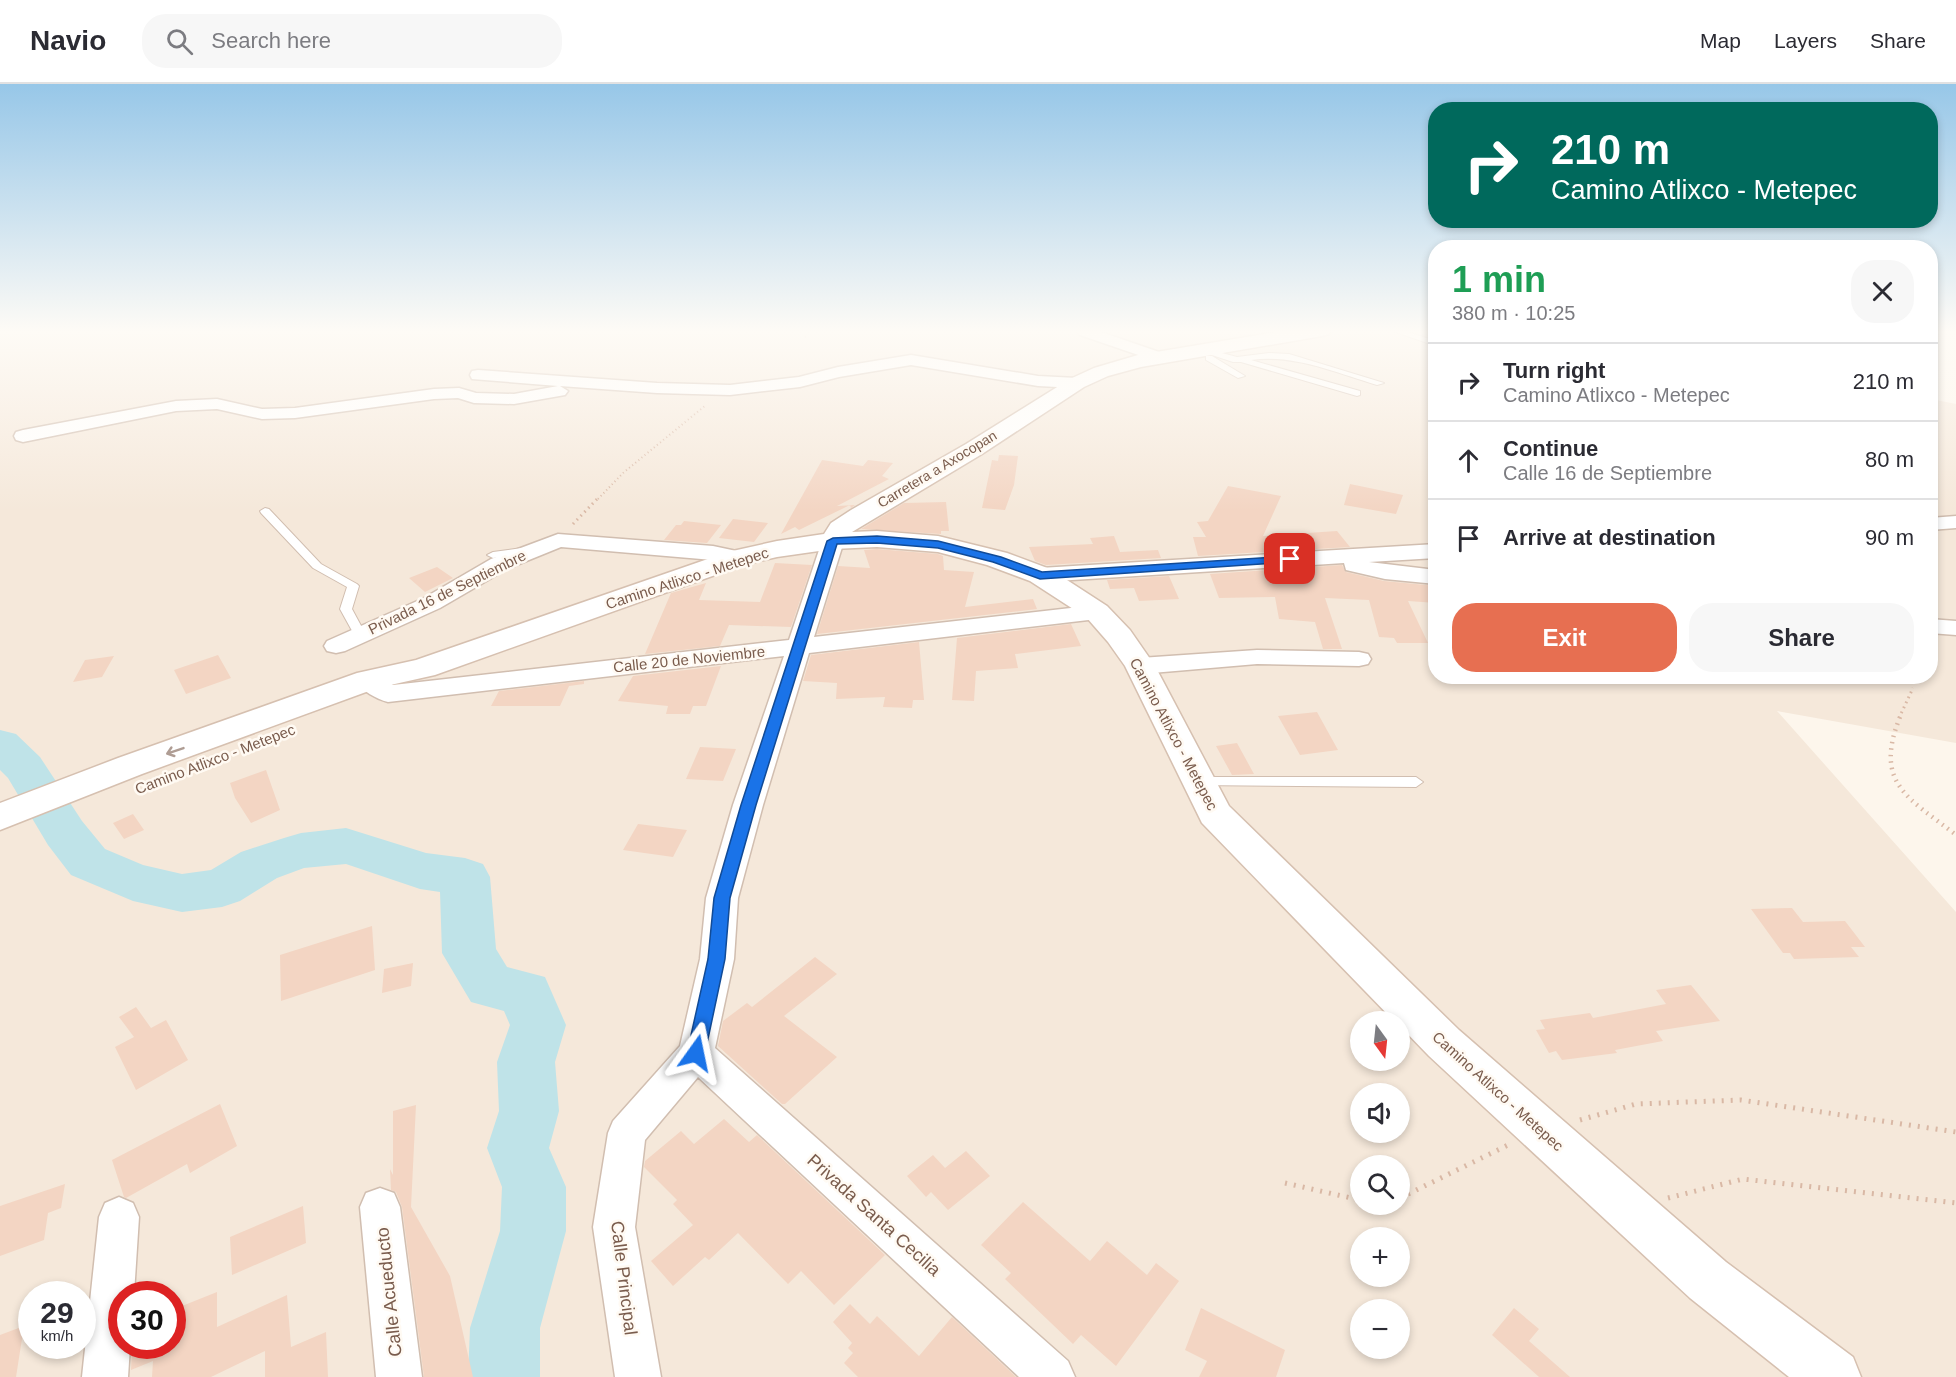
<!DOCTYPE html>
<html lang="en">
<head>
<meta charset="utf-8">
<style>
  body { margin:0; font-family:Arial,sans-serif; background:#f7f7f7; color:#2b2b33; height:100vh; display:flex; flex-direction:column; font-size:22px; white-space:nowrap }
  * { box-sizing:border-box; margin:0 }
  p { font-size:20px; color:#7c7c81 }
  .icon { flex:none; width:33px; height:33px; fill:none; stroke:currentColor; stroke-width:2; stroke-linecap:round; stroke-linejoin:round }
  .map { position:relative; flex:1; overflow:hidden }
  .sheet { position:absolute; left:1428px; top:156px; width:510px; height:444px; display:flex; flex-direction:column; background:#fff; border-radius:24px; box-shadow:0 3px 9px #0003 }
  .sheet>* { flex:none }
  .hud { position:absolute; left:1428px; top:18px; width:510px; height:126px; border-radius:24px; box-shadow:0 3px 9px #0003; background:#00695c; color:#fff; overflow:hidden }
  .needle { width:39px; rotate:165deg }
  .tools { position:absolute; left:1350px; top:927px; display:grid; gap:12px }
  .tools a { display:grid; place-items:center; width:60px; height:60px; border-radius:50%; background:#fff; box-shadow:0 3px 9px #0003; font-size:30px }
  .speed { position:absolute; left:18px; top:1197px; display:flex; gap:12px; font-size:30px; font-weight:700; text-align:center }
  .speed>* { display:grid; place-content:center; width:78px; height:78px; border-radius:50%; background:#fff; box-shadow:0 3px 9px #0003; line-height:1 }
  .speed small { font-size:15px; font-weight:400 }
  .speed .limit { border:9px solid #d22; background:#fff; color:#111 }
  .pin { position:absolute; display:grid; place-items:center; width:51px; height:51px; color:#fff; margin:-26px; border-radius:12px; box-shadow:0 3px 9px #0006 }
  .me { position:absolute; width:66px; margin:-33px; rotate:12deg; stroke-linejoin:round; filter:drop-shadow(0 0 4px #0008) }
  .turn { display:flex; align-items:center; gap:21px; height:126px; padding:0 24px; font-size:27px }
  .turn .icon { width:78px; height:78px; stroke-width:2.5 }
  .turn b { display:block; font-size:42px; line-height:51px }
  .round { display:grid; place-items:center; flex:none; width:63px; height:63px; border-radius:24px; background:#f7f7f7 }
  .summary { display:flex; align-items:center; justify-content:space-between; height:102px; padding:0 24px }
  h1 { font-size:36px; font-weight:700; line-height:45px; color:#1e9e55 }
  .cta { display:flex; gap:12px; margin-top:auto; padding:12px 24px }
  .cta a { flex:1; height:69px; border-radius:24px; background:#e76f51; color:#fff; font-size:24px; font-weight:700; line-height:69px; text-align:center }
  .cta a+a { background:#f7f7f7; color:#2b2b33 }
  ul { padding:0; list-style:none }
  li { display:flex; align-items:center; gap:18px; height:78px; padding:0 24px; border-top:2px solid #e1e1e2 }
  li div { flex:1 }
  li b { display:block; font-size:22px }
  li em { font-style:normal }
  header { display:flex; align-items:center; gap:36px; box-sizing:border-box; height:84px; padding:0 30px; background:#fff; border-bottom:2px solid #e1e1e2 }
  header strong { font-size:28px }
  nav { display:flex; gap:33px; margin-inline-start:auto; font-size:21px }
  .search { width:420px; height:54px; background:#f7f7f7; display:flex; align-items:center; gap:15px; box-sizing:border-box; padding:0 21px; border-radius:24px; color:#7c7c81; font-size:22px }
  .map>svg:first-child { display:block }
</style>
</head>
<body>
<header>
<strong>Navio</strong>
<div class="search"><svg class="icon" aria-label="search" viewBox="0 0 24 24"><circle cx="10" cy="10" r="6"/><path d="M15 15l6 6"/></svg>Search here</div>
<nav><a>Map</a><a>Layers</a><a>Share</a></nav>
</header>
<div class="map">
<svg width="1956" height="1293" viewBox="0 0 1956 1293">
  <rect width="100%" height="100%" fill="#fdf6ec"/>
  <path fill="#f5e8da" fill-rule="evenodd" d="M0,246L1435,247L1436,592H1930L1931,315L1956,320V659L1777,627L1956,828V1293H0ZM1360,938H1400V976H1360ZM1360,1010H1400V1048H1360ZM1360,1082H1400V1120H1360ZM1360,1154H1400V1192H1360ZM32,1210H82V1262H32ZM122,1210H172V1262H122ZM1360,1226H1400V1264H1360Z"/>
  <g fill="none" stroke-linecap="round" stroke-linejoin="round">
    <path fill="#bfe3e8" fill-rule="evenodd" d="M0,646L16,650L40,673L82,737L105,765L143,781L182,790L211,786L241,768L284,754L301,749L346,744L426,769L465,774L483,780L490,793L496,865L507,883L545,893L566,941L555,978L559,1027L549,1064L566,1103V1147L540,1244V1293H468L470,1244L500,1147L502,1103L487,1064L499,1027L497,978L510,941L504,927L471,918L442,869L440,808L420,805L346,780L304,784L277,794L240,817L222,823L182,828L133,817L71,791L48,761L8,694L0,686Z"/>
  </g>
  <path fill="#f3d5c3" d="M999,371L1018,372L1014,401L1005,426L982,424L992,376L998,377Z
    M822,376L863,382L868,376L893,379L882,392L889,395L837,422L855,421L851,424L850,421L799,446L795,443L781,450Z
    M1350,400L1403,411L1396,430L1344,421Z
    M1228,402L1281,412L1263,452L1337,447L1350,463L1198,472L1193,453H1206L1197,438L1208,437Z
    M946,418L949,447H941V450L861,445L904,419Z
    M733,435L768,439L754,458L719,454Z
    M684,437L721,441L707,459L664,456L676,441H681Z
    M1114,452L1120,468L1158,466L1161,474L1046,481L1035,477L1029,463L1093,460L1090,454Z
    M877,465L938,470L943,472L944,486L974,488L965,523L1033,515L1037,525L817,550L838,482L870,484L864,466Z
    M775,479L812,481L791,543L729,541L720,562L645,570L671,509L706,499L699,516L760,518Z
    M1342,481L1346,488L1384,497L1436,502V519L1408,517L1428,559H1397L1394,554L1379,553L1369,516L1325,514L1342,565H1323L1315,538L1279,535L1275,513L1219,514L1210,490Z
    M437,483L453,494L425,508L409,494Z
    M1169,492L1179,515L1139,517L1134,504L1110,505L1107,496Z
    M1071,540L1081,562L1015,570L1018,584L976,587L974,617L952,616L957,554Z
    M919,558L924,616H913L912,624L883,623L885,613L836,615L837,599L803,597L811,571Z
    M218,571L231,594L186,610L174,586Z
    M114,572L102,593L73,598L85,576Z
    M721,582L706,622H693L690,630H666L668,622L618,617L633,592Z
    M584,597V600L569,602L560,622H491L499,607Z
    M1317,628L1338,666L1300,671L1278,632Z
    M1237,659L1254,690L1232,691L1216,662Z
    M700,663L736,665L723,697L686,695Z
    M266,686L280,726L251,739L235,714L230,699Z
    M133,730L144,746L124,755L113,739Z
    M638,740L687,746L673,773L623,766Z
    M1792,824L1803,838L1845,837L1865,863H1851L1859,873L1794,875L1790,869H1783L1751,825Z
    M372,842L375,886L281,917L280,871Z
    M815,873L837,890L784,932L837,973L785,1020H782L718,962L723,937L747,919L752,923Z
    M413,879L411,902L382,909L384,885Z
    M1691,901L1720,937L1656,947L1663,957L1615,966L1617,969L1562,976L1556,967L1549,969L1536,946L1545,945L1540,936L1590,929L1593,934L1666,920L1656,906Z
    M136,923L151,944L166,936L188,976L136,1006L115,963L134,953L119,933Z
    M220,1020L237,1062L190,1089L187,1080L126,1114L124,1113L112,1076Z
    M416,1021L411,1123L450,1192L473,1293H424L402,1123L396,1108L391,1106L390,1085L393,1091V1027Z
    M724,1035L749,1058L757,1051L885,1171L834,1221L801,1187L788,1200L738,1149L709,1176L705,1173L673,1202L651,1177L693,1141L673,1120L677,1116L644,1083L645,1077L681,1047L694,1060Z
    M966,1067L990,1092L948,1126L931,1108L926,1113L907,1092L933,1071L945,1084Z
    M65,1100L61,1124L48,1129L44,1156L0,1172V1122Z
    M1023,1118L1090,1177L1107,1157L1147,1191L1156,1179L1179,1197L1116,1282L1081,1251L1073,1260L1005,1195L1011,1189L981,1161Z
    M303,1122L306,1159L232,1191L230,1153Z
    M217,1208V1243L287,1211L291,1263L326,1248L328,1293H265V1267L211,1293H152L153,1277L131,1286L132,1262H172V1226Z
    M850,1220L870,1240L877,1232L919,1272L952,1233L1016,1293H858L844,1279L853,1269L848,1264L852,1259L833,1238Z
    M1201,1224L1285,1266L1276,1293H1199L1207,1277L1185,1266Z
    M1514,1224L1539,1245L1529,1257L1570,1293H1539L1492,1251Z
    M24,1242L16,1293H0V1251Z"/>
  <g fill="none" stroke-linecap="round" stroke-linejoin="round">
    <g stroke="#d1beb0" stroke-width="2">
      <path id="lane" d="M1390,246H1401L1436,257V262Z
        M1203,264L1237,273L1269,269L1289,270L1384,299L1377,301C1336,289 1294,270 1251,276L1360,307V311L1357,312L1241,278H1233L1203,268Z
        M1206,272H1212L1245,292L1238,294L1206,276Z
        M265,424L269,425L321,480L357,500L359,502L352,525L366,551L364,554H356L340,525L347,503L313,484L261,429L260,427Z
        M522,464L526,465V469L493,474L487,471L493,468Z
        M1199,693H1416L1423,698L1416,703L1194,701L1192,698Z"/>
    </g>
    <g stroke="#d1beb0" stroke-width="3">
      <path id="street" d="M1080,246H1095L1165,270L1167,273L1159,278L1153,276L1080,251L1078,248Z
        M911,271L1038,292L1077,294L1083,295L1086,299L1083,303L1077,304L1038,302L911,281L839,293L800,303L730,311L657,309L560,302L568,307L565,311L514,320L474,319L458,314L434,315L295,334L262,335L217,325L176,327L23,358L16,356L14,352L16,348L23,346L176,317L217,315L262,325L295,324L434,305L459,304L476,309L514,310L558,302L472,295L470,291L472,287L478,286L657,299L730,301L799,293L838,283Z
        M1956,432V444L1930,446V434Z
        M558,450L713,462L746,469L749,474L746,479L738,481L713,476L561,463L507,485L440,524L345,567L336,569L327,567L324,562L327,557L424,514L491,475Z
        M833,451L841,452L844,457L814,553L1097,521L1105,523L1109,528L1105,533L1097,535L809,569L763,721L738,814L734,875L715,964L1068,1277L1075,1293H1019L698,993L645,1056L635,1143L661,1293H615L593,1143L608,1049L613,1037L680,962L700,875L706,814L733,721L784,572L388,618C376,615 362,607 355,596L359,590C374,587 381,593 393,601L789,556L822,457L825,452Z
        M1436,460V474L1369,478L1436,486V500L1385,495L1346,486L1344,479L1040,498L1032,496L1029,491L1032,486L1040,484Z
        M1930,535L1956,537V551L1930,549Z
        M1257,566L1359,568L1368,570L1371,575L1368,580L1359,582L1257,580L1140,590L1131,587L1127,582L1131,577L1140,574Z
        M380,1104L394,1109L400,1123L422,1293H376L360,1123L366,1109Z
        M119,1113L133,1119L139,1133L134,1210H122V1262H130L128,1293H82L99,1133L105,1119Z"/>
    </g>
    <g stroke="#d6c0b0" stroke-width="3">
      <path id="secondary" d="M1289,246H1332L1329,250L1322,252L1141,283L1108,292L1084,303L982,370L852,448L877,447L938,452L1007,469L1050,485L1107,522L1130,546L1155,582L1229,722L1459,946L1726,1178L1853,1273L1861,1293H1789L1690,1214L1429,972L1400,942V938H1395L1202,739L1125,582L1108,558L1087,534L1030,497L987,481L938,468L877,463L833,465L777,473L746,480L435,591L377,604L142,690L0,746V719L118,674L357,589L416,576L728,468L777,457L824,450L831,439L851,426L966,360L1070,295L1094,284L1138,271Z"/>
    </g>
    <path stroke="#d9b8a5" stroke-width="2" stroke-dasharray="1 3" stroke-linecap="butt" d="M805,253L813,246
      M598,415L623,389L706,321"/>
    <path stroke="#d9b8a5" stroke-width="3" stroke-dasharray="1.5 4" stroke-linecap="butt" d="M573,440L599,413
      M1899,634L1913,604"/>
    <path stroke="#d9b8a5" stroke-width="4.5" stroke-dasharray="1.5 5" stroke-linecap="butt" d="M1900,633C1873,700 1909,714 1956,751"/>
    <path stroke="#d9b8a5" stroke-width="5" stroke-dasharray="2 7" stroke-linecap="butt" d="M1580,1036L1636,1020L1741,1016L1956,1048
      M1285,1099L1360,1116
      M1400,1114L1508,1061
      M1668,1114L1743,1095L1956,1119"/>
    <use href="#lane" fill="#fff" fill-rule="evenodd"/>
    <use href="#street" fill="#fff" fill-rule="evenodd"/>
    <use href="#secondary" fill="#fff" fill-rule="evenodd"/>
  </g>
  <defs><path id="oneway-shaft" d="M-6 0H5M1.5-3L5.5 0L1.5 3" fill="none" stroke-width="1.6" stroke-linecap="round" stroke-linejoin="round" transform="scale(1.5)"/></defs>
  <use stroke="#af9d94" href="#oneway-shaft" transform="translate(175 667) rotate(161)"/>
  <linearGradient id="sky" x2="0" y2="1"><stop stop-color="#97c7e8"/><stop offset="0.58" stop-color="#fefbf6"/><stop offset="1" stop-color="#fefbf6" stop-opacity="0"/></linearGradient>
  <rect width="1956" height="427" fill="url(#sky)"/>
  <path fill="#1a73e8" stroke="#114b97" stroke-width="1.5" d="M877,452L938,457L1001,473L1042,488L1290,472L1296,475L1290,478L1040,495L993,478L938,464L877,459L837,460L756,721L730,814L725,875L705,969L702,975L696,977L689,975L687,969L708,875L714,814L741,721L827,457L833,454Z"/>
  <g text-anchor="middle" dominant-baseline="central" stroke-width="5" stroke-linejoin="round" paint-order="stroke">
    <g font-size="14" fill="#7a5c4d" stroke="#fffaf3">
      <text transform="translate(937 385) rotate(-31)">Carretera a Axocopan</text>
    </g>
    <g font-size="15" fill="#7a5c4d" stroke="#fffaf3">
      <text transform="translate(687 494) rotate(-18)">Camino Atlixco - Metepec</text>
      <text transform="translate(447 508) rotate(-26)">Privada 16 de Septiembre</text>
      <text transform="translate(689 575) rotate(-6)">Calle 20 de Noviembre</text>
      <text transform="translate(1174 650) rotate(62)">Camino Atlixco - Metepec</text>
      <text transform="translate(215 675) rotate(-21)">Camino Atlixco - Metepec</text>
      <text transform="translate(1498 1007) rotate(42)">Camino Atlixco - Metepec</text>
    </g>
    <g font-size="18" fill="#7a5c4d" stroke="#fffaf3">
      <text transform="translate(874 1131) rotate(42)">Privada Santa Cecilia</text>
      <text transform="translate(624 1194) rotate(83)">Calle Principal</text>
      <text transform="translate(389 1208) rotate(-96)">Calle Acueducto</text>
    </g>
  </g>
</svg>
<div class="tools">
<a><svg class="needle" viewBox="-14 -14 28 28"><path d="M0-13l5 13h-10z" fill="#e53935"/><path d="M0 13l5-13h-10z" fill="#7c7c81"/></svg></a>
<a><svg class="icon" aria-label="sound" viewBox="0 0 24 24"><path d="M4 9h4l5-4v14l-5-4H4zM17 9q2 3 0 6"/></svg></a>
<a><svg class="icon" aria-label="search" viewBox="0 0 24 24"><circle cx="10" cy="10" r="6"/><path d="M15 15l6 6"/></svg></a>
<a>+</a>
<a>−</a>
</div>
<div class="speed"><div>29<small>km/h</small></div><div class="limit">30</div></div>
<div class="pin" style="left:1290px;top:475px;background:#d93025"><svg class="icon" aria-label="arrive" viewBox="0 0 24 24"><path d="M6 21V4h12l-3 4 3 4H6"/></svg></div>
<svg class="me" style="left:696px;top:969px" viewBox="-20 -20 40 40"><path d="M0-17L14 15 0 8-14 15z" fill="#1a73e8" stroke="#fff" stroke-width="4"/></svg>
<div class="hud">
<div class="turn"><svg class="icon" aria-label="right" viewBox="0 0 24 24"><path d="M7 20v-9h11M14 6l5 5-5 5"/></svg><div><b>210 m</b>Camino Atlixco - Metepec</div></div>
</div>
<section class="sheet">
<div class="summary"><div><h1>1 min</h1><p>380 m · 10:25</p></div><a class="round"><svg class="icon" aria-label="close" viewBox="0 0 24 24"><path d="M6 6l12 12M18 6L6 18"/></svg></a></div>
<ul>
<li><svg class="icon" aria-label="right" viewBox="0 0 24 24"><path d="M7 20v-9h11M14 6l5 5-5 5"/></svg><div><b>Turn right</b><p>Camino Atlixco - Metepec</p></div><em>210 m</em></li>
<li><svg class="icon" aria-label="ahead" viewBox="0 0 24 24"><path d="M12 20V5M6 11l6-6 6 6"/></svg><div><b>Continue</b><p>Calle 16 de Septiembre</p></div><em>80 m</em></li>
<li><svg class="icon" aria-label="arrive" viewBox="0 0 24 24"><path d="M6 21V4h12l-3 4 3 4H6"/></svg><div><b>Arrive at destination</b></div><em>90 m</em></li>
</ul>
<div class="cta"><a>Exit</a><a>Share</a></div>
</section>
</div>
</body>
</html>
